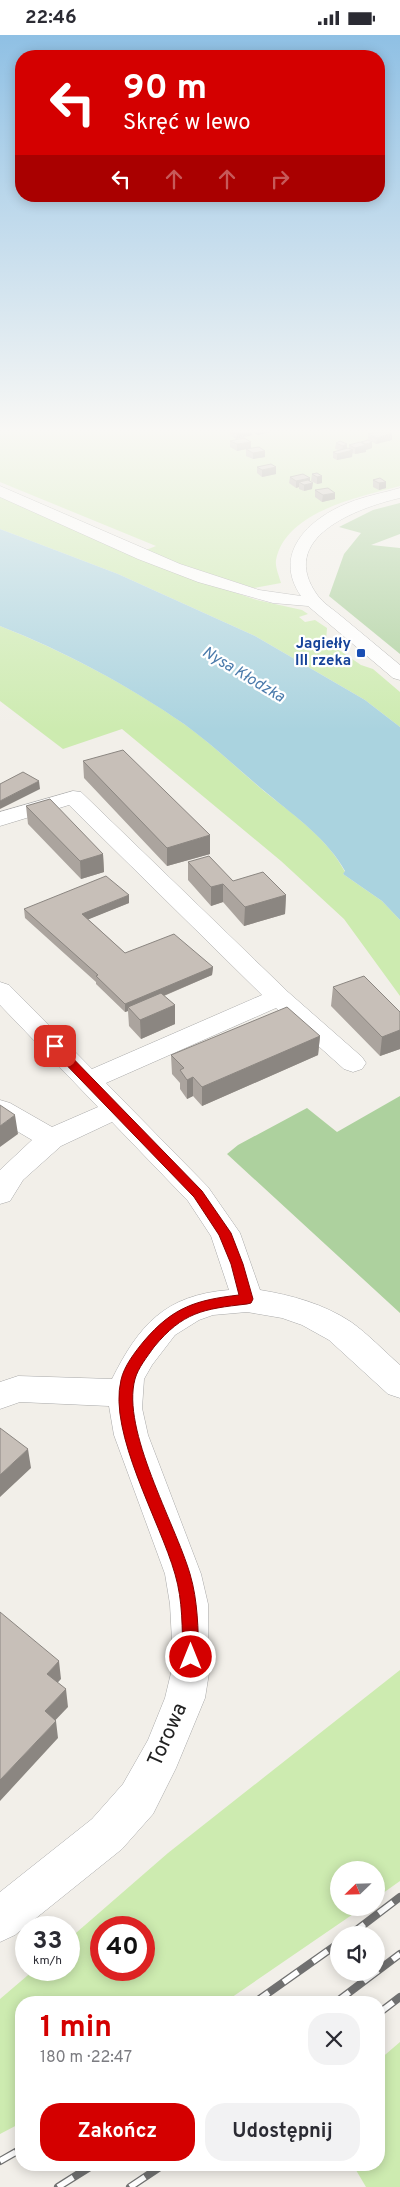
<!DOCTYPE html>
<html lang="pl">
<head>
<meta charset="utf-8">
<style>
  body { margin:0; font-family:Overpass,sans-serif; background:#f2f2f3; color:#2b2b33; height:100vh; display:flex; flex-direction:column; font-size:19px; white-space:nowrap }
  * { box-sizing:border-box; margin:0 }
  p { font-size:16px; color:#7c7c81 }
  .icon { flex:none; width:28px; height:28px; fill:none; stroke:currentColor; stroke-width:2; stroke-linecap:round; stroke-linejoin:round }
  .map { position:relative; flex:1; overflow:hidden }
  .details { position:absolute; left:15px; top:1961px; width:370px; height:175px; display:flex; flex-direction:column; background:#fff; border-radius:20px; box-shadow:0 2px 12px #0003 }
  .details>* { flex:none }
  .hud { position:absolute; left:15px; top:15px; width:370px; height:152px; border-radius:20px; box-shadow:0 2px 12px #0003; background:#d40000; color:#fff; overflow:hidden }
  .needle { width:32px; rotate:247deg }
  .controls { position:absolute; left:330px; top:1826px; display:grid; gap:10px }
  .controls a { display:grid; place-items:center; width:55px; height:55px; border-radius:50%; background:#fff; box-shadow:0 2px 12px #0003; font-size:25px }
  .speed { position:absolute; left:15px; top:1881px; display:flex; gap:10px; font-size:25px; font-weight:700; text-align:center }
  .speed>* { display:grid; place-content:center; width:65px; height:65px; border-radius:50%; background:#fff; box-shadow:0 2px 12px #0003; line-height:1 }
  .speed small { font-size:12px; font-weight:400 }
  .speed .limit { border:8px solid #d22; background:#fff; color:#111 }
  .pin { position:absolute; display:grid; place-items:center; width:42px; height:42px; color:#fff; margin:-21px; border-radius:10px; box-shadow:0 2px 8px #0006 }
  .me { position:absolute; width:55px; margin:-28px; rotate:0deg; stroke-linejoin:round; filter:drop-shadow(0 0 4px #0008) }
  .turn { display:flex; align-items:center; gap:18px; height:105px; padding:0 25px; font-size:22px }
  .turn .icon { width:65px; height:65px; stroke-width:2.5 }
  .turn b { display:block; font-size:35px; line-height:42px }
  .lanes { display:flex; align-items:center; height:48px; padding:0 25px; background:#0003; justify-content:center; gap:25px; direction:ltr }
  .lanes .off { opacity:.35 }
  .round { display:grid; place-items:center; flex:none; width:52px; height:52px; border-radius:20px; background:#f2f2f3 }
  .summary { display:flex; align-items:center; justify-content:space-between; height:85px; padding:0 25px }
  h1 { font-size:30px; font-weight:700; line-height:38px; color:#d40000 }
  .action { display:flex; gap:10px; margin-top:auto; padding:10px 25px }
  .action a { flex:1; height:58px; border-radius:20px; background:#d40000; color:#fff; font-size:20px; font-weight:700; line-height:58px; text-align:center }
  .action a+a { background:#f2f2f3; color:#2b2b33 }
  .status { display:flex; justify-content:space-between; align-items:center; height:35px; padding:0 25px; background:#fff; direction:ltr }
  .status svg { height:14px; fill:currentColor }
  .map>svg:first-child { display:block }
</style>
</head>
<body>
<div class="status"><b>22:46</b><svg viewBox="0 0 49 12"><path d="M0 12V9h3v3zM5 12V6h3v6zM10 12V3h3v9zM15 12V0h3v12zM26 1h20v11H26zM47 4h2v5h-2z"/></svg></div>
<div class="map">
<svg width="400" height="2152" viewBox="0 0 400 2152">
  <rect width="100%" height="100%" fill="#f2efe9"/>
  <path fill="#cdebb0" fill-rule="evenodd" d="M0,394H400V451C359,462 286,476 276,525C275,532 279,541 281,548L254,553L172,527L146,515L156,511L0,447Z
    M0,460L166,534L257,565L302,575L308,579L299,582L305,587L315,585L327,593L326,606L361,630L373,634L400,657V692L365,665L255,601L118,539L0,494Z
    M0,591C61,615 130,651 184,689C212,709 238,734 265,757C294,780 328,804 345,837L343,839L382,866L400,885V961L344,884L281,826L122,694L63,714L0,666Z
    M400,1635V1846L376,1863V1835H339V1872L362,1873L225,1967L21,1968V2088L0,2099V1964L34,1935H69V1904L168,1818ZM144,1892V1935H101V1892Z
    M400,2007V2152H366L353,2130H379V2025Z"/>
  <path fill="#add19e" d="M400,468V499L371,510L400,513V619L329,561L344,519L361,498L339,492L373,475Z
    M400,1061V1278L227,1119L238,1110L307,1073L337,1097Z"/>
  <path fill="#aad3df" d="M0,494L118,539L255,601L365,665L400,692V885L382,866L343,839L345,836C328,805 296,782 268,759C240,736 213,710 184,689C129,651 62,615 0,591Z"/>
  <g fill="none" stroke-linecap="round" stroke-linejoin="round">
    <g stroke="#a9a9a9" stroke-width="1">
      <path id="minor" d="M0,451L180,529L259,555L301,561C272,519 308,484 348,468C365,461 383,458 400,453V463C357,473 275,503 318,561C324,569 333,574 341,581C361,597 380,614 400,630V645L393,643L308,571L273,568L198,547L138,524L0,462Z
        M73,756L81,757L288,957L362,1022L366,1028L362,1034L353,1037L344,1034L276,973L106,1048L208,1152L240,1198L260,1255C291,1260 324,1269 351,1287C368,1299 384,1316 400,1330V1363L388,1359L329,1305L302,1290L282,1283L247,1277L213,1280L199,1285L175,1300L152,1330L144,1344L142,1373L148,1400L201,1539L208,1569L209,1638L205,1663L176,1733L153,1779L122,1814L15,1900L0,1907V1857L92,1784L123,1749L148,1705L165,1663L171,1638L172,1606L170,1569L165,1539L114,1400L109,1371L20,1367L0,1374V1347L18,1341L112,1344C139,1290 165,1260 229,1255L211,1201L188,1166L112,1087L61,1111L23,1145L10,1166L0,1169V1135L32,1105L0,1086V1065L10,1068L52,1092L98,1072L0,970V947L9,950L92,1034L262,960L69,770L0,791V777Z"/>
    </g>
    <use href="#minor" fill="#fff" fill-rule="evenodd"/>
    <g stroke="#707070" stroke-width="8">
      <path id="rail" d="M350,1900L400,1862
        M254,1968L339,1908
        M335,1968L400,1919
        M379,1978L400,1962
        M0,2126L21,2114
        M58,2152L93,2130
        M130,2152L163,2130"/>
    </g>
    <use href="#rail" stroke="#fff" stroke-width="5.5" stroke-dasharray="18" stroke-linecap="butt"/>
  </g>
  <path fill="#aba49e" d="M230,394L252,400L236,404L230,400Z
    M254,394H270V397L257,400L254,397Z
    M392,398V405L376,409L372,407V413L366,415V417L355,419L352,418V422L337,425L333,423V417L339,415L335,414L336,408L340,406L347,414H349V410L361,408V407L368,405V399Z
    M230,406L251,413L237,416L230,412Z
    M246,414L265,416V422L253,424L246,421Z
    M257,432L276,439L262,442L257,438Z
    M312,439L322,441V448L317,449L311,446Z
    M290,442L310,446L312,454L304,456L299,454V452L296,453L289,448Z
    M373,445L386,447V453L379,455L373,452Z
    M315,455L335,464L322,467L315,462Z
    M83,726L210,819L167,831L84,743Z
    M26,771L103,819L104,837L81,844L28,789Z
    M188,827L233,846L286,860L285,879L244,891L223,867L211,871L188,845Z
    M129,868L88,884L125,918L213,932L212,940L164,961L175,970V989L141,1004L129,991L128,976L125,977L96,949V947L25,883L24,874Z
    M333,952L400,977V1014L380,1021L331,971Z
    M320,1001L318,1020L202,1071L193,1061L187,1064L180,1054V1048L172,1039L171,1020Z"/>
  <path fill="#8b8681" d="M252,394V400L236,404L237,397Z
    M258,394H270V397L257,400Z
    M392,398V405L376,409L377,403Z
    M251,407V413L237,416V409Z
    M372,407V413L366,415V417L355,419V413L365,411L366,409Z
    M347,409V416L342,417L343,411Z
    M353,415L352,422L337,425V419Z
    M265,416V422L253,424V418Z
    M276,432V439L262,442V435Z
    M322,441V448L317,449V442Z
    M310,443V448H313L312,454L304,456V450L299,447V452L296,453V446Z
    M386,447V453L379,455V448Z
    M335,458V464L322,467L323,460Z
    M39,746L40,754L0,774V766Z
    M210,800V819L167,831V813Z
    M103,819L104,837L81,844L80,826Z
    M223,849V867L211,871V852Z
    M129,860V868L82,887V879Z
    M286,860L285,879L244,891L245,872Z
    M213,932L212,940L130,975L128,972V976L125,977V969Z
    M175,970V989L141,1004L140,985Z
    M400,995V1014L380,1021L382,1002Z
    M320,1001L318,1020L202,1071V1052Z
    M193,1042V1061L187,1064V1045Z
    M15,1080L18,1099L0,1112V1091Z
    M28,1414L31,1433L0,1462V1440Z
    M59,1626L61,1644L49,1657L47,1639Z
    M66,1654L68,1672L47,1694L45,1676Z
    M56,1686L58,1703L0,1766V1745Z"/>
  <path fill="#c7bfb8" stroke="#8b8681" d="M230,394H252L237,397Z
    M384,395L392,398L377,403L368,399Z
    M244,403L251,407L237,409L230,406Z
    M368,405L372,407L366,409L361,407Z
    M340,406L347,409L343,411L336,408Z
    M360,407L366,410L355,413L349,410Z
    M259,412L265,416L253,418L246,414Z
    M348,413L353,415L337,419L333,417Z
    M271,429L276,432L262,435L257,432Z
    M317,438L322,441L317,442L312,439Z
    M303,439L310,443L296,446L290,442Z
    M380,443L386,447L379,448L373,445Z
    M308,445L313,448L304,450L299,447Z
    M328,453L335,458L323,460L315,455Z
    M123,715L210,800L167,813L83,726Z
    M23,737L39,746L0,766V749Z
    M50,764L103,819L80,826L26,771Z
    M209,821L233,846L263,837L286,860L245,872L223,849L211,852L188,827Z
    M106,841L129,860L82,879L125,918L174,899L213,932L125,969L96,941L98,940L24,874Z
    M364,941L400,977V995L382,1002L333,952Z
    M161,958L175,970L140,985L128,972Z
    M287,972L320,1001L202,1052L193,1042L187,1045L180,1035L184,1033L171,1020Z
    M0,1070L15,1080L0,1091Z
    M0,1393L28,1414L0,1440Z
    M0,1577L59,1626L47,1639L66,1654L45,1676L56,1686L0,1745Z"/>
  <linearGradient id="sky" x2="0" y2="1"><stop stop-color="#8fc0e4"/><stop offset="0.57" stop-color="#f9f8f5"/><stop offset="1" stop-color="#f9f8f5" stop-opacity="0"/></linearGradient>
  <rect width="400" height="695" fill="url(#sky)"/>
  <path fill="#d40000" stroke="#8a0000" d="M55,1008L59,1009L202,1156L231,1198L243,1229L253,1264L251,1268L247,1269C203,1274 183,1277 154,1312C147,1322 138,1333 135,1344C121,1395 175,1488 190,1539C198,1566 198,1594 199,1622L196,1627L191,1629L185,1627L183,1622C182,1594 183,1566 175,1539C160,1486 108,1398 121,1345C124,1331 135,1317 144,1306C173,1272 196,1265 239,1260L231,1229L219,1200L194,1162L51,1014L50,1011Z"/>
  <rect fill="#1a4fb4" stroke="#fff" stroke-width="2" x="356" y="613" width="10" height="10" rx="2.5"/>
  <g text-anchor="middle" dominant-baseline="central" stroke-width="4.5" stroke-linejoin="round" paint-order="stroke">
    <g font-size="15" font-weight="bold" fill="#164399" stroke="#fff" text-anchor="end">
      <text x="351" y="609">Jagiełły<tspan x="351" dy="17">III rzeka</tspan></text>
    </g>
    <g font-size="16" font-style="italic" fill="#4a7aab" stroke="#fff">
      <text transform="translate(243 640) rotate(31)">Nysa Kłodzka</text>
    </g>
    <g font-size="21" fill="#222" stroke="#fff">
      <text transform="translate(168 1700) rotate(-66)">Torowa</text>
    </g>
  </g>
</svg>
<div class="controls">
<a><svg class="needle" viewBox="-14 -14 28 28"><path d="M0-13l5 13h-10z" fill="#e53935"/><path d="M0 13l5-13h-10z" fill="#7c7c81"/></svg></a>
<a><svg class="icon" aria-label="sound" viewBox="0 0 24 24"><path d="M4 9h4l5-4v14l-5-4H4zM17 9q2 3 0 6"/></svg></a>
</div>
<div class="speed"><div>33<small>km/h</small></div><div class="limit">40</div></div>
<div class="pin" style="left:55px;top:1011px;background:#d93025"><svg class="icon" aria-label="arrive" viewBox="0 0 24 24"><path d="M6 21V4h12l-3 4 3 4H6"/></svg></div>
<svg class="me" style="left:191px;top:1622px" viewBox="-20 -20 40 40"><circle r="17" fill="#d40000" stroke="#fff" stroke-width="3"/><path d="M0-11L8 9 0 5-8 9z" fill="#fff"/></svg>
<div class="hud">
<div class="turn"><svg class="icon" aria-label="left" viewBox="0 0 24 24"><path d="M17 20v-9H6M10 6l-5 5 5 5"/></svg><div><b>90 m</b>Skręć w lewo</div></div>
<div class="lanes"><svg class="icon" aria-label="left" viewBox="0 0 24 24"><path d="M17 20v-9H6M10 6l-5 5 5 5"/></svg><svg class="icon off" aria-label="ahead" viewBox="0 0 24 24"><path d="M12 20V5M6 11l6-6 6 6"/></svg><svg class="icon off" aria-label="ahead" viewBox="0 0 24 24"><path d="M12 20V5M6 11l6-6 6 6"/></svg><svg class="icon off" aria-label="right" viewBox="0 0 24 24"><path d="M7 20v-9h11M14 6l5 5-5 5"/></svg></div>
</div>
<section class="details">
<div class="summary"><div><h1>1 min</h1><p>180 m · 22:47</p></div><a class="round"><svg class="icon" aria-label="close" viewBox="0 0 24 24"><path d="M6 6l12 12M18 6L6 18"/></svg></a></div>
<div class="action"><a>Zakończ</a><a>Udostępnij</a></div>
</section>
</div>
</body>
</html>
